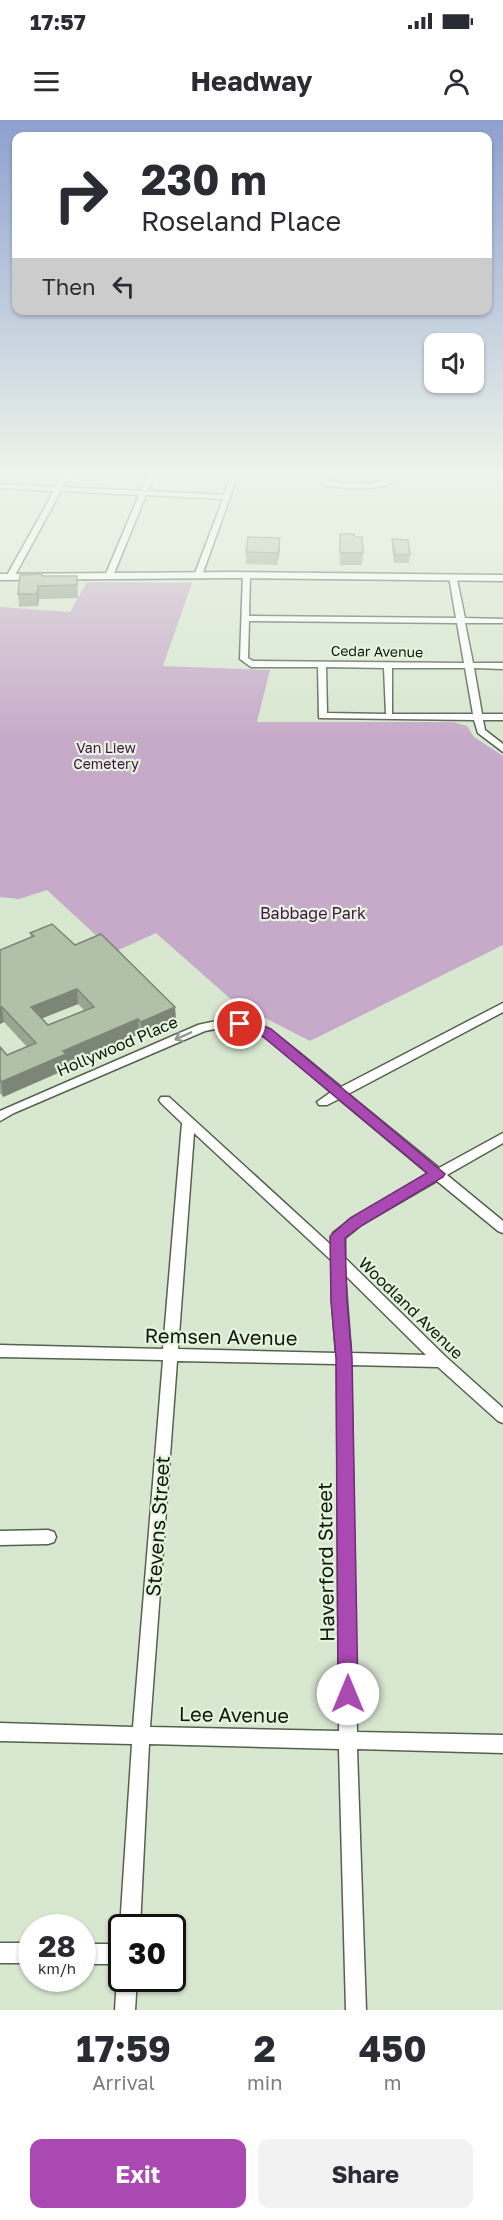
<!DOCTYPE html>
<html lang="en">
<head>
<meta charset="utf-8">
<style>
  body { margin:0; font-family:"Golos Text",sans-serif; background:#f2f2f3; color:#2b2b33; height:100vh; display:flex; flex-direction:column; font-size:22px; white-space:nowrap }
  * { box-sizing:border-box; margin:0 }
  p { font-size:20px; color:#7c7c81 }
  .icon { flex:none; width:33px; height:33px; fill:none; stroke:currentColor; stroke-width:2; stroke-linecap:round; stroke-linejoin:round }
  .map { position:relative; height:1890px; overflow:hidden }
  .panel { display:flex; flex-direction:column; background:#fff; flex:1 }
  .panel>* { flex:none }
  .hud { position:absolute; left:12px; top:12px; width:480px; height:183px; border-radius:12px; box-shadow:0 2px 4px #0004; background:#fff; color:#2b2b33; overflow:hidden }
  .controls { position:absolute; left:424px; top:213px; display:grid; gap:12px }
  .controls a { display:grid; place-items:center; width:60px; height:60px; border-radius:12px; background:#fff; box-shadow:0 2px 4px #0004; font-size:30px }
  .speed { position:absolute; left:18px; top:1794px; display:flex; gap:12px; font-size:30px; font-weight:700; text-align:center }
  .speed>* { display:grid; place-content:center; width:78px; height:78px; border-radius:50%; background:#fff; box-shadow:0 2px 4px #0004; line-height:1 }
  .speed small { font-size:15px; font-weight:400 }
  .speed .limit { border:3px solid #111; border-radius:9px; background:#fff; color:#111 }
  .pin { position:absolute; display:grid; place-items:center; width:51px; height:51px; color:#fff; margin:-26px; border:3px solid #fff; border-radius:50%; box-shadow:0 2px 6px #0007 }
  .me { position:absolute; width:66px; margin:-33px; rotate:0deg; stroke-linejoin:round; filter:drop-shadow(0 0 4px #0008) }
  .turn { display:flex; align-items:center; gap:21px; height:126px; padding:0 30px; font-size:27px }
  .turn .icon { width:78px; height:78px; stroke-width:2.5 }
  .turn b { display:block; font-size:42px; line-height:51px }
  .then { display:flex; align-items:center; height:57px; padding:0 30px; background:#0003; gap:12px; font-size:22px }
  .eta { display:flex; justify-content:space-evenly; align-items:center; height:102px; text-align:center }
  .eta b { font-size:36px; font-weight:700; line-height:42px }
  .cta { display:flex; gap:12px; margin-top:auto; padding:12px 30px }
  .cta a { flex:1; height:69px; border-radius:12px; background:#a949b1; color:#fff; font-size:24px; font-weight:700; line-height:69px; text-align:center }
  .cta a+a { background:#f2f2f3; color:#2b2b33 }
  .status { display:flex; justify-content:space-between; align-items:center; height:42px; padding:0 30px; background:#fff; direction:ltr }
  .status svg { height:16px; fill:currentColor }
  header { display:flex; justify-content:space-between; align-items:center; height:78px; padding:0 30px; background:#fff; font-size:27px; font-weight:700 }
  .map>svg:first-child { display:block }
</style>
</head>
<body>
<div class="status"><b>17:57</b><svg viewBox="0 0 49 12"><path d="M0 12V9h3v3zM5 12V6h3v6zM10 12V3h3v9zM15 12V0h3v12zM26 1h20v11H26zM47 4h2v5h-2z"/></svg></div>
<header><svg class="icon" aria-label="menu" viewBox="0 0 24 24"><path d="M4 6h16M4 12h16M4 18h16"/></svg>Headway<svg class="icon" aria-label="person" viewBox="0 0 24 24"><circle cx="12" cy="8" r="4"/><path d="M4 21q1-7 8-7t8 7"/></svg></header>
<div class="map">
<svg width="503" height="1890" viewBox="0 0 503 1890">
  <rect width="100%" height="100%" fill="#d8e7d0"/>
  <path fill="#c7aac9" d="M87,462L192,463L163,546L270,550L257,602H453L467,606L474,617L503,636V825L310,921L234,882L156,813L114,832L47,770L19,779L0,777V487L70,492Z"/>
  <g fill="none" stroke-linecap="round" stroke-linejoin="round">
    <g stroke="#55624e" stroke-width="3">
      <path id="minor" d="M62,355H69L63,367L141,371L147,355H154L148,371L224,375L231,355H238L201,458L194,456L223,379L146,375L113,456L109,458L105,456L139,375L61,371L14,457L7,459L6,457L54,371L0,368V364L56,367Z
        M310,355C321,355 323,359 332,361C349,366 368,364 385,361V355H392L394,361C382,371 341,369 327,365C321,363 315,358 310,355Z
        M243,453L250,455L249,496L456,498L449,457L456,455L465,498L503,499V503H465L473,543H503V549L474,548L482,594H503V600H483L485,610L503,624V632L478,613L474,600L319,598L318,547H251L240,539ZM249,501L457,503L464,543L253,541L248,538ZM326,547L384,548L386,594L327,593ZM392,548H465L473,594H392Z
        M503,883V892L348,974L439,1048L503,1013V1023L447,1055L503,1101V1113L498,1111L437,1061L361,1105L345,1118V1138L446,1237L503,1288V1303L498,1301L438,1247L351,1245L357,1612L503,1615V1633L357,1629L366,1890H346L339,1629L149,1624L140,1808H122V1811L120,1808L132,1624L0,1621V1603L133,1607L163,1240L0,1237V1225L163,1229L182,1003L161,983L159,980L161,977H169L331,1125L333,1113L351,1099L429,1054L339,979L327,985H319L317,982L331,972C313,957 271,916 251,910C236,905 220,908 205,911L14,993L0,1001V991L198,905C246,893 260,901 297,931C312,943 326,955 341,967ZM194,1013L332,1141V1181L336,1233L178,1229ZM345,1155L426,1235L351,1233ZM177,1241L337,1244L339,1611L150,1607Z
        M48,1410L54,1412L56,1417L54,1422L48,1424L0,1425V1411Z
        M0,1823H32V1843H0Z
        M82,1824H122V1844H82Z
        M122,1850V1858H137L135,1890H115L117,1858Z"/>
    </g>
    <g stroke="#55624e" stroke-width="3">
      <path id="tertiary" d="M233,452L503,455V461L233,458L0,460V454Z"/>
    </g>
    <use href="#minor" fill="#fff" fill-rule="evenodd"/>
    <use href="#tertiary" fill="#fff" fill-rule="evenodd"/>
  </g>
  <path fill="#98a591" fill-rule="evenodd" d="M340,414L355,417L363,433L362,445H340Z
    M280,418V430L277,445L246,444V432Z
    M392,419L410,435L409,443H394L392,428Z
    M42,456H77L78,478L39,479L38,486L19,487L18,474Z
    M30,813L75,825L175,887L176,902L142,917L139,914L67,945V949L3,977L0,973V927L7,935L27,927L4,902L0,904V830L31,818ZM78,884L84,890L48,905L42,898Z"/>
  <path fill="#7c8676" d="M280,418V430L277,445L278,433Z
    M38,466L39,479L38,486L37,474Z
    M77,869L78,884L33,902L31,887Z
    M2,887L4,902L0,904V888Z
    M175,887L176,902L142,917L141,902Z
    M138,899L139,914L67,945V949L3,977L1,962L63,931Z"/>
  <path fill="#b1c0a9" stroke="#7c8676" stroke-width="1.5" fill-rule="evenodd" d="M340,414H354L355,417H362L363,433H340Z
    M248,417L280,418L278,433L246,432Z
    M392,419L408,420L410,435H395Z
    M42,454V456H77V465L38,466L37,474H18L20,455Z
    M52,804L75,825L101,814L175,887L141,902L138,899L63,931L66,934L1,962L0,960V927L7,935L36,923L2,887L0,888V830L34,816L30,813ZM77,869L94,887L48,905L31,887Z"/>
  <defs><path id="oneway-shaft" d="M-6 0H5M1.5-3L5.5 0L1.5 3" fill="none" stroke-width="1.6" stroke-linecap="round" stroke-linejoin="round" transform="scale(1.5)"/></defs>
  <use stroke="#949793" href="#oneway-shaft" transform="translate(183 916) rotate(156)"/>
  <linearGradient id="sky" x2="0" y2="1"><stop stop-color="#8ea0cf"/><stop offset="0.57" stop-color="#edf4ea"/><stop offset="1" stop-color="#edf4ea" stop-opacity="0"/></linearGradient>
  <rect width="503" height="620" fill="url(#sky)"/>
  <path fill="#a949b1" stroke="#6e2f73" stroke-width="1.5" d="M240,899L255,902L271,909L445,1054L443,1057L361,1106L345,1118L347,1181L352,1238L358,1574L355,1580L348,1583L341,1580L338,1574L336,1238L331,1181L330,1116L350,1098L427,1053L261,915L235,907L233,904Z"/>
  <g text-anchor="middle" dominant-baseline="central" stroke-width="4.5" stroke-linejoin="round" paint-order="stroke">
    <g font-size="14" fill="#12170f" stroke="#e5f5dd">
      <text transform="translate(377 531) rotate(1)">Cedar Avenue</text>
    </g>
    <g font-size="14" fill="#421246" stroke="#e5f5dd">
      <text x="106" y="627">Van Liew<tspan x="106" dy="16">Cemetery</tspan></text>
    </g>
    <g font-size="16" fill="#421246" stroke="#e5f5dd">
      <text x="313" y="793">Babbage Park</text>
    </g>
    <g font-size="16" fill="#12170f" stroke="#e5f5dd">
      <text transform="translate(117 926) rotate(-23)">Hollywood Place</text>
      <text transform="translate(411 1188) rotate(44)">Woodland Avenue</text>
    </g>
    <g font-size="20" fill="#12170f" stroke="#e5f5dd">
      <text transform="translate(221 1216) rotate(1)">Remsen Avenue</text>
      <text transform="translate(157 1406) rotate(-86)">Stevens Street</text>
      <text transform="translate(325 1442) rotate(-91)">Haverford Street</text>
      <text transform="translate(234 1594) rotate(1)">Lee Avenue</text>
    </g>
  </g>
</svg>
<div class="controls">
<a><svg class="icon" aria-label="sound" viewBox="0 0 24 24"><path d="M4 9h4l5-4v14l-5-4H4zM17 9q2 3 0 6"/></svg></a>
</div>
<div class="speed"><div>28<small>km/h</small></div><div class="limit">30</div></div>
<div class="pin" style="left:240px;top:904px;background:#d93025"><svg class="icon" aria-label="arrive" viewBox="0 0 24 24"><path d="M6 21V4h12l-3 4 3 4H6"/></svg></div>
<svg class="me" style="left:348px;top:1574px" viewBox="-20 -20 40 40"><circle r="19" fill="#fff"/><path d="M0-13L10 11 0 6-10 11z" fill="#a949b1"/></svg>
<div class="hud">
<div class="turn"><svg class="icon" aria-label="right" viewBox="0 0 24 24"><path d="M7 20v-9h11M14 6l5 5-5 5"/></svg><div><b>230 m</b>Roseland Place</div></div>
<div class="then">Then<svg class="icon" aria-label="left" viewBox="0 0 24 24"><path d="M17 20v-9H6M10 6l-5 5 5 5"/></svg></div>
</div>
</div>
<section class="panel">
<div class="eta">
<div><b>17:59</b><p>Arrival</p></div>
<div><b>2</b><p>min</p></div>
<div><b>450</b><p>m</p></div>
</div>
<div class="cta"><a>Exit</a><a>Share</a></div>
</section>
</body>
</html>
